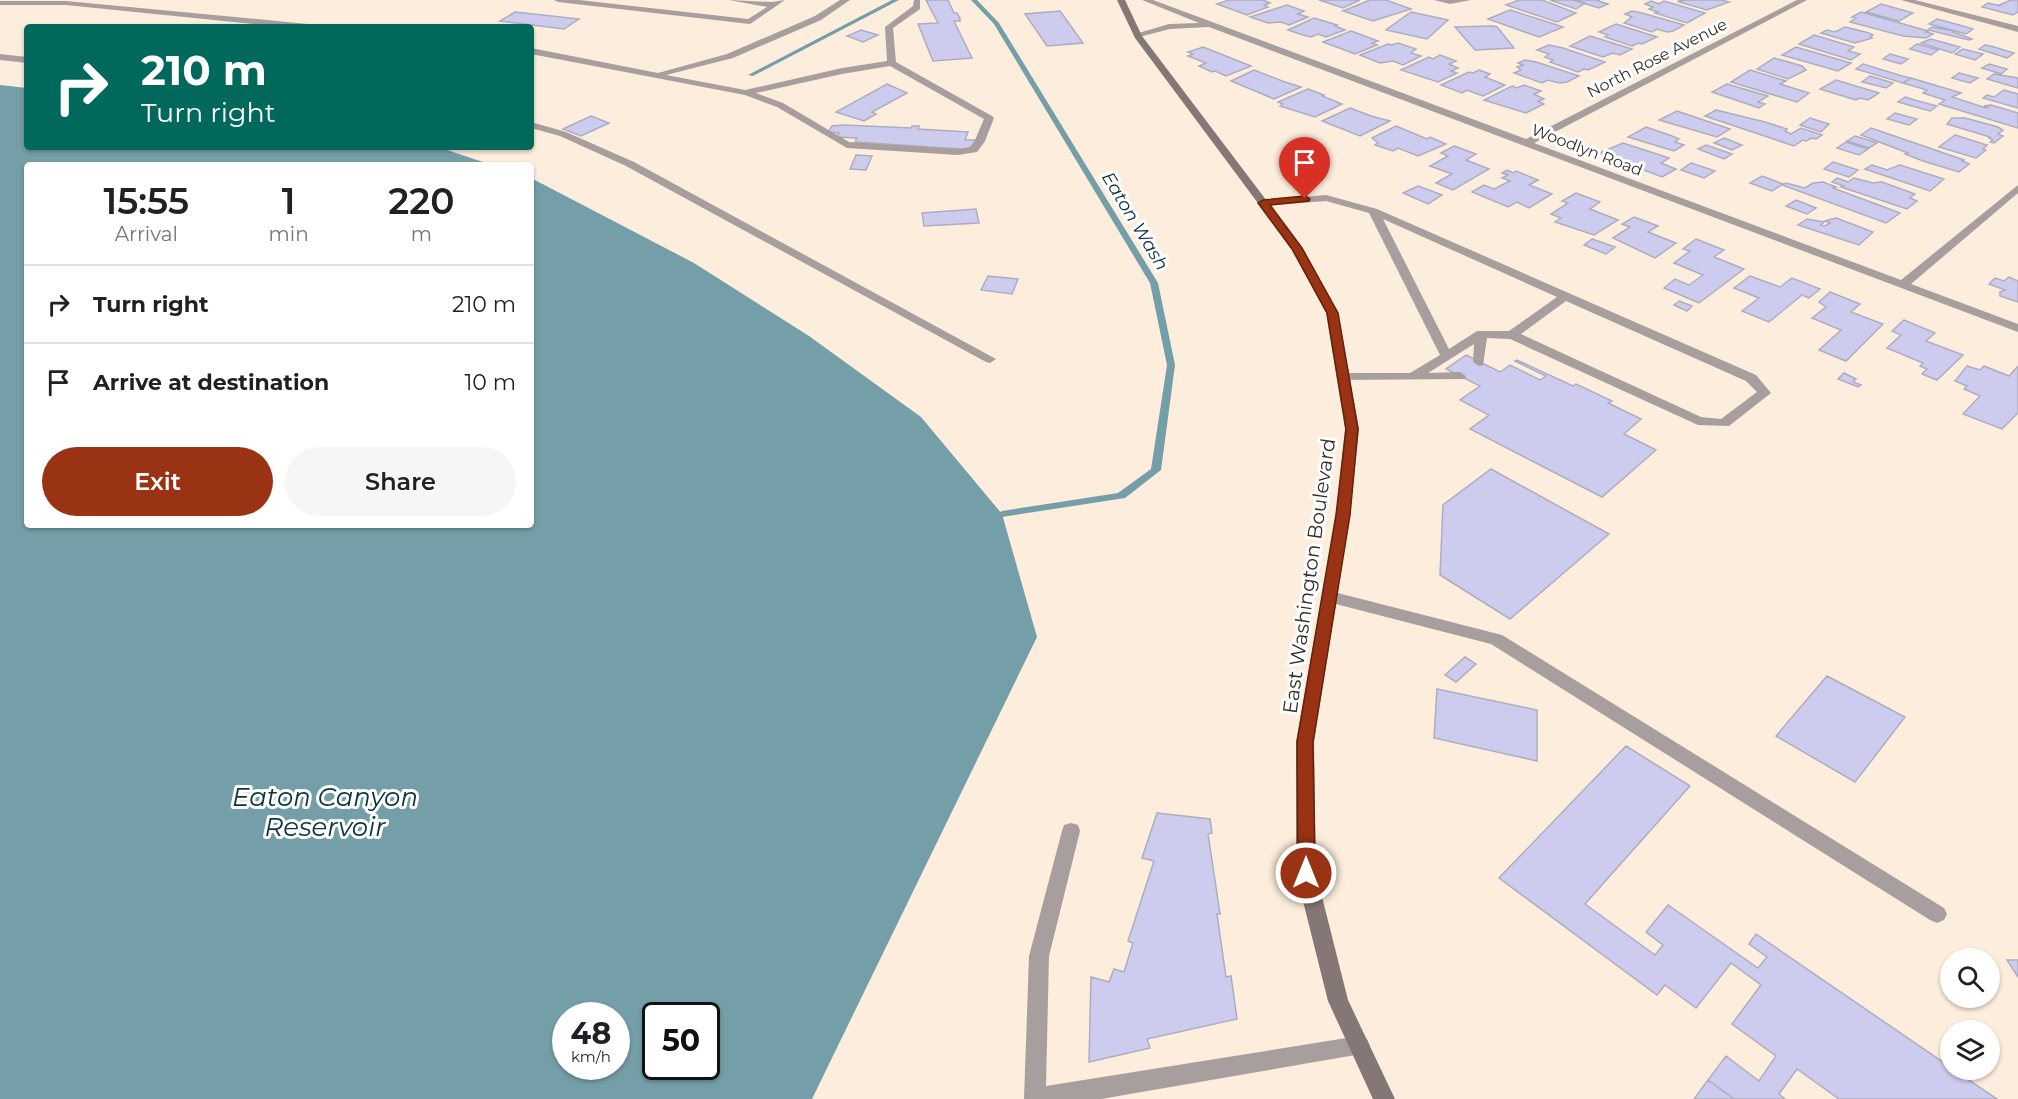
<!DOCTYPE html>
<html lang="en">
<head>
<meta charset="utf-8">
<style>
  body { margin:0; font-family:Montserrat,sans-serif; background:#f6f6f6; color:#202124; height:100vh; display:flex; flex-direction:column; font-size:22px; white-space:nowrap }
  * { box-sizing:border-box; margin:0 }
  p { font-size:20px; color:#757577 }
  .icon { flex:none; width:33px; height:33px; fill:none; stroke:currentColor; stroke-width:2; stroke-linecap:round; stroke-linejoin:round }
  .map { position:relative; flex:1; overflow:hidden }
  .panel { position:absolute; left:24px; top:162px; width:510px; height:366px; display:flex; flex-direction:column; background:#fff; border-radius:6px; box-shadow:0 2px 4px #0004 }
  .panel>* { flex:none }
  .hud { position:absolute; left:24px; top:24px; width:510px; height:126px; border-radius:6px; box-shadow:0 2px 4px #0004; background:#00695c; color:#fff; overflow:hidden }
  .buttons { position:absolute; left:1940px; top:948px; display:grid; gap:12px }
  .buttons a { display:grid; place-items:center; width:60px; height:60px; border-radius:50%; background:#fff; box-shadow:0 2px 4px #0004; font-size:30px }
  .speed { position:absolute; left:552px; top:1002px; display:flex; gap:12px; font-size:30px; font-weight:700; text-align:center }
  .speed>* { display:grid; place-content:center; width:78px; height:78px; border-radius:50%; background:#fff; box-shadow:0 2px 4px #0004; line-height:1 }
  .speed small { font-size:15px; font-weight:400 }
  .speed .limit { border:3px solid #111; border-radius:9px; background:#fff; color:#111 }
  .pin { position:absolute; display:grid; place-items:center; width:51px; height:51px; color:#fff; margin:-62px -26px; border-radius:50% 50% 50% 0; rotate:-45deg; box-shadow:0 0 6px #0007 }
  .pin .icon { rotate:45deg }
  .me { position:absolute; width:66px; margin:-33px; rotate:0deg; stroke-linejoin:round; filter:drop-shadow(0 0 4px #0008) }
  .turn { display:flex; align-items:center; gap:21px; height:126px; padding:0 18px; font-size:27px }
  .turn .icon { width:78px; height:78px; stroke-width:2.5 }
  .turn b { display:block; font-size:42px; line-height:51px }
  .eta { display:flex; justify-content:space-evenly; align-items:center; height:102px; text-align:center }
  .eta b { font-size:36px; font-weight:600; line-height:42px }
  .action { display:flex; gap:12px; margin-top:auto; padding:12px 18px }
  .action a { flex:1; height:69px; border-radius:36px; background:#9a3313; color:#fff; font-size:24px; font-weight:600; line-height:69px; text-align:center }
  .action a+a { background:#f6f6f6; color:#202124 }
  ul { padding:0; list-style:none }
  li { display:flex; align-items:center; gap:18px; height:78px; padding:0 18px; border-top:2px solid #e0e0e0 }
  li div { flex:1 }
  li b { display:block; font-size:22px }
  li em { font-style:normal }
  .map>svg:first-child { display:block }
</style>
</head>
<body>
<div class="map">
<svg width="2018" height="1099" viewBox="0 0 2018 1099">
  <rect width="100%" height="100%" fill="#fceddc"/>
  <path fill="#759fa8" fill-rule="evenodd" d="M0,85L27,88V147H438L492,165H27V525H531V178L694,263L809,336L921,417L1002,514L1037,637L812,1099H0ZM566,1016H616V1066H566ZM656,1016H706V1066H656Z"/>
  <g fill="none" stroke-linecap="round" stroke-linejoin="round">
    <path fill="#759fa8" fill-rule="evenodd" d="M892,0H899L753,76L748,75Z
      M971,0H977L999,23L1158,283L1175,365L1161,470L1125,498L1002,517L997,514L1002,511L1118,493L1151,469L1167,365L1150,283L994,24Z"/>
  </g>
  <path fill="#ceccee" stroke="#adadc0" stroke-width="1.5" d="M926,0H948L954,13H957L960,18V21H954L972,58L933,61L918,24L938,23Z
    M1229,0H1263L1270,3L1264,5L1268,7L1247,15L1217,4Z
    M1319,0H1360L1343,8Z
    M1370,0H1386L1411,9L1373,21L1343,11Z
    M1519,0H1542L1576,13L1557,22L1506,5Z
    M1550,0H1573L1585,3L1576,9Z
    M1573,0H1600L1598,1L1608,4L1599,8Z
    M1678,0H1721L1729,2L1707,10L1679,2L1682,1Z
    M2011,0H2018V12L2013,15L1982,7L1988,3L2001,6L1999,5Z
    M1651,1L1659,4L1664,1L1705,13L1687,23L1655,13L1658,12L1649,9L1653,7L1645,4Z
    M1881,4L1913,13L1899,21L1866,12Z
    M1287,5L1304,11L1298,14L1308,17L1289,25L1281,22L1268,23L1250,17Z
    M1510,10L1551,23L1563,27L1539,37L1488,19Z
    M1060,11L1083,43L1047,46L1025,14Z
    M1632,11L1642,13L1684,25L1673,31L1667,32L1657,29L1652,32L1624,23L1632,17L1625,14Z
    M515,12L579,19L564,29L500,21Z
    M1411,12L1448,20L1427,39L1386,30Z
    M1861,12L1928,31L1926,32L1933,34L1926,38L1903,36L1850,22L1856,18L1852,17Z
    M1314,18L1337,25L1335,26L1345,30L1326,37L1318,34L1311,37L1303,35L1288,30Z
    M1937,19L1963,26L1973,29L1966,34L1929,24Z
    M1616,24L1657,37L1642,44L1638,43L1632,46L1605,37L1608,35L1599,32Z
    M1493,26L1497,27L1514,48L1475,50L1455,27Z
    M1845,27L1869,33L1873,35L1870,37L1872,38L1855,43L1821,33L1827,30L1835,32Z
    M1932,27L1954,31L1953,32L1972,39L1969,40L1928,30Z
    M861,30L878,35L863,42L847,36Z
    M1351,31L1378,41L1372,43L1377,45L1355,54L1323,42Z
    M1814,35L1854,47L1848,51L1860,54L1851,60L1799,44Z
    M1590,36L1632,49L1620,55L1613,53L1603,57L1570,46Z
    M1931,39L1960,47L1952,53L1921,43Z
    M1398,43L1416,49L1411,53L1421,56L1403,65L1393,61L1380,63L1360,55L1388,44L1392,45Z
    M1917,44L1938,50L1931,55L1910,49Z
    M1549,45L1563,48L1605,62L1588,70L1584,69L1578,72L1550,62L1553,60L1545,57L1549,54L1537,50Z
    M1985,45L1994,47L2014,53L2007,58L1979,49Z
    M1203,47L1251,66L1226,76L1215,71L1212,72L1199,66L1206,63L1188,56L1193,54L1188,52Z
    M1796,47L1847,62L1851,63L1838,71L1782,55Z
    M1963,49L1983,54L1975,60L1955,54Z
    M1890,54L1908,59L1901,64L1883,59Z
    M1440,55L1456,61L1449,64L1458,68L1451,71L1457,73L1438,82L1401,70L1429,57L1433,59Z
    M1774,58L1802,66L1806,70L1788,79L1757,69Z
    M1525,60L1536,62L1579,76L1567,82L1559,83L1548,80L1542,83L1514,73L1521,70L1517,67L1523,65L1518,63Z
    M1863,64L1902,76L1911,78L1903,83L1856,69Z
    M1989,64L2007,69L2001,74L1982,68Z
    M1254,70L1285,82L1301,87L1274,99L1231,81Z
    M1479,70L1490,74L1485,77L1505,85L1483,96L1467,90L1462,93L1441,85L1469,72L1473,73Z
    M1750,70L1786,81L1780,84L1809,93L1797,102L1731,82Z
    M1959,73L1978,78L1970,83L1952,78Z
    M1994,74L2018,78V88L1987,79Z
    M1870,76L1893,83L1886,88L1862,82Z
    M1911,78L1961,93L1952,97L1986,108L1988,107L1984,106L1991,105L2018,113V128L1939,104L1945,100L1923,93L1927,90L1903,83Z
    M1836,80L1879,93L1868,100L1860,98L1856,100L1820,89Z
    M887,84L907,93L872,112L876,114L864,121L836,112Z
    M1727,84L1768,96L1758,102L1765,104L1759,108L1712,92Z
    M1524,85L1541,91L1534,94L1544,99L1538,101L1544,104L1526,113L1484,100L1512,86L1517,88Z
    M1308,89L1324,95L1322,96L1342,104L1315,117L1280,106L1283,104L1278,102Z
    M2004,90L2018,94V108L1983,98L1987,95L1994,97Z
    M1905,97L1918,101L1937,106L1930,111L1898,102Z
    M1350,108L1371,116L1390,121L1360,136L1322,121Z
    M1716,110L1765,122L1787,129L1785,131L1791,134L1801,128L1822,135L1816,139L1812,138L1806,141L1803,140L1794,146L1705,116Z
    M1677,111L1730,129L1717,137L1659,120Z
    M1895,113L1917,119L1909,125L1887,119Z
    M591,116L609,123L581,136L563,129Z
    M1810,118L1829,124L1821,132L1800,125Z
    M1952,118H1965L1998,127L2003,130L1998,134L2003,136L1994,143L1990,142L1993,140L1989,138L1990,137L1947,124Z
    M844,125L911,128L912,126H919L918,129L968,132L965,140H976L974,148L962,149L855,142L857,138L837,137L839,133L828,132L832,126Z
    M1396,126L1427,139L1430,137L1446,144L1418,156L1398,148L1393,151L1375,145L1378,143L1372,138Z
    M1646,127L1672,136L1679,139L1675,142L1684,145L1674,151L1628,137Z
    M1871,128L1964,160L1962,161L1969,164L1959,172L1923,161L1905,154L1908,153L1861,135Z
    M1955,135L1987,145L1983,149L1986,150L1976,158L1939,147Z
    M1855,136L1877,143L1869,148L1847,141Z
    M1724,138L1742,145L1732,150L1714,143Z
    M1846,142L1868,149L1859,155L1837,148Z
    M1623,143L1669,158L1661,163L1676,169L1662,177L1599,153Z
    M1706,145L1732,154L1724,159L1698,149Z
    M1454,146L1476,154L1466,160L1489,169L1453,190L1436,183L1452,174L1430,166L1448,156L1441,153Z
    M856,155L872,156L866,170L850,169Z
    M1833,162L1858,170L1849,177L1824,169Z
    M1691,163L1715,171L1704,178L1681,170Z
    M1872,165L1887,170L1900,165L1944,179L1930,191L1865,169Z
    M1507,170L1513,173L1516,171L1538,180L1529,185L1552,194L1529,208L1517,202L1508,207L1472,192L1484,185L1494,189L1510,181L1502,178L1508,175L1502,173Z
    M1762,176L1783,184L1772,191L1750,183Z
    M1837,178L1848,182L1854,178L1873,183L1882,182L1915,194L1910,198L1917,201L1907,209L1841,187L1844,186L1832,182Z
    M1823,182L1836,187L1833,188L1900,213L1886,223L1782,185L1786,183L1805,188L1813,183Z
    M1418,186L1442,195L1428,204L1403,193Z
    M1576,193L1600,202L1590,209L1618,220L1594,235L1555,222L1561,218L1551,214L1568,203L1562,201Z
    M1796,200L1816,208L1807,214L1786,206Z
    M976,209L979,223L924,226L922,213Z
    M1634,217L1658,226L1648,232L1676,243L1655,258L1613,238L1630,227L1622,224Z
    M1836,218L1873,232L1859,245L1798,225L1807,219L1824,222L1821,225L1825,226L1830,223L1825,221Z
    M1592,239L1615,247L1606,254L1584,245Z
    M1696,239L1724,250L1714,257L1744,269L1699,303L1664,288L1675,279L1689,285L1703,275L1674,263L1690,251L1683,249Z
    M988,276L1018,279L1012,294L981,290Z
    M1750,276L1780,287L1792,278L1820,289L1809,298L1802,295L1769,322L1742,311L1759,298L1734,288Z
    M2009,277L2018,281V302L2000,296V292L2005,290L1989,284L1995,278L2004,281Z
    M1830,292L1860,304L1851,312L1883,324L1846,361L1819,350L1841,330L1812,318L1826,307L1819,302Z
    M1679,301L1692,306L1687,311L1674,305Z
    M1904,320L1935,333L1926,341L1963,355L1937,380L1922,374L1927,369L1920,366L1923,363L1887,348L1901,335L1892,331Z
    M1466,355L1500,372L1510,365L1540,380L1546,376L1515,361L1517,360L1573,386L1576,384L1612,401L1608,403L1641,419L1624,434L1656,450L1602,497L1470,429L1489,415L1460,400L1480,386L1446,369Z
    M1967,366L1980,370L1984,366L2009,376L2018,366V413L2002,429L1963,414L1980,396L1964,389L1967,386L1955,381Z
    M1844,373L1856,379L1853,382L1861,385L1858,387L1838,379Z
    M1491,469L1609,534L1510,619L1440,575L1443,505Z
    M1465,657L1476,664L1456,682L1445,675Z
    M1827,676L1905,717L1855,782L1776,736Z
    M1437,689L1537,710V761L1434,738Z
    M1626,746L1690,786L1585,904L1655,955L1663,945L1646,932L1668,905L1758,968L1767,957L1749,944L1756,934L1950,1067V1070H1954L1997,1099H1839L1797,1069L1779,1094L1785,1099H1734L1708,1080L1726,1056L1759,1081L1776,1056L1732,1024L1761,985L1731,963L1696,1008L1665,985L1657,995L1499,878Z
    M1157,813L1210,819L1212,833L1208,834L1220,914H1217L1226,977L1231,976L1237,1019L1147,1039L1150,1048L1089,1062L1091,977L1109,982L1114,969L1124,972L1133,943L1128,941L1154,861L1142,858Z
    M2007,960H2018V977Z
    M1708,1080L1734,1099H1694Z"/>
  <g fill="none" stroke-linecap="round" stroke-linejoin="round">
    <path fill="#a89e9e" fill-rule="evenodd" d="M554,0H579L748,19L767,7L729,0L772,2L785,0L750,24L558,2Z
      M840,0H850L821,20L733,58L666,75L745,90L842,68L887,61L885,27L913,6L914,0H920V9L893,28L896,62L992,116L994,118L985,141L977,152L958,155L847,148L777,107L745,95L531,54V48L658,73L727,54L815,16ZM890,66L984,119L975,140L970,147L958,149L849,142L783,103L756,93L842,74Z
      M0,1H66L308,24L312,27H283L66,5H0Z
      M0,54L27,57V63L0,60Z
      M531,122L566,132L634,162L996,359L990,363L986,362L626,166L560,136L531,128Z
      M1326,195L1377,209L1756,375L1771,393L1729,426L1698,425L1510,339L1487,338L1483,365L1479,366L1473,362L1474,344L1428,373L1460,372L1466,376L1465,379L1338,380L1337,377L1343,373H1410L1440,355L1369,213L1326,201L1263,206L1258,203L1263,200ZM1383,219L1557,297L1509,331H1477L1449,349ZM1566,301L1746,381L1757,392L1721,419L1701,417L1521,334Z
      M1330,591L1502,635L1944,908L1947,914L1944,920L1937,923L1930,920L1491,644L1324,601L1322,597L1324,593Z
      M1071,823L1078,825L1080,831L1049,956L1046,1086L1359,1036L1367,1039L1370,1046L1367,1053L1101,1099H1024L1029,956L1062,831L1064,825Z"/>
    <path fill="#a89e9e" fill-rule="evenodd" d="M1142,0H1153L1526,139L1797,0H1807L1534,143L1901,280L2018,185V193L1911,284L2018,324V332L1209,27L1170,29L1135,38V34L1169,24L1199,23Z
      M1434,0H1471L1450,4Z
      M1901,0H1915L2018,26V32Z"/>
    <path fill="#867777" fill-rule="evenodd" d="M1117,0H1125L1142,36L1301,246L1338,313L1359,429L1350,515L1314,742L1316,873L1348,1000L1395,1099H1373L1328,1001L1296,873V742L1336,515L1345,429L1326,313L1292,249L1135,38Z"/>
  </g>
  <path fill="#9a3313" stroke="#64210c" stroke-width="1.5" d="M1305,196L1310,199L1309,201L1270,205L1302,248L1338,313L1358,429L1350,515L1313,742L1315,873L1312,878L1306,880L1300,878L1298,873L1297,742L1336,515L1346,429L1327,313L1292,249L1258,203L1263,200Z"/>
  <g text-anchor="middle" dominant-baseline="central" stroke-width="6" stroke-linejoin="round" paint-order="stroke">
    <g font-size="16" fill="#332e27" stroke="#fff">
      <text transform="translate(1657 58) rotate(-27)">North Rose Avenue</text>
      <text transform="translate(1587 150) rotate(21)">Woodlyn Road</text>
    </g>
    <g font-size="18" font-style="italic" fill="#0b343c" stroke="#fff">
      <text transform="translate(1135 221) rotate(59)">Eaton Wash</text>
    </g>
    <g font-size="20" fill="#332e27" stroke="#fff">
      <text transform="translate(1309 576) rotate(-82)">East Washington Boulevard</text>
    </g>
    <g font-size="26" font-style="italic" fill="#0b343c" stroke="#fff">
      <text x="325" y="797">Eaton Canyon<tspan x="325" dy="30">Reservoir</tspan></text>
    </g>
  </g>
</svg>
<div class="buttons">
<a><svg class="icon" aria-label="search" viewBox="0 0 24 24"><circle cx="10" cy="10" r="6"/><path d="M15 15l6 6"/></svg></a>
<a><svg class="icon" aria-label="layers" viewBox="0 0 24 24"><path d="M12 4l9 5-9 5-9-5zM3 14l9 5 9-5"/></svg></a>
</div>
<div class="speed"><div>48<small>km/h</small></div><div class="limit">50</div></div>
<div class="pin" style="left:1305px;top:199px;background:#d93025"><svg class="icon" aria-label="arrive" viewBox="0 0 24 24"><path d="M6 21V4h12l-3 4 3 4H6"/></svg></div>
<svg class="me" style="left:1306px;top:873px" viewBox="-20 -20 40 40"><circle r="17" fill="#9a3313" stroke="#fff" stroke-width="3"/><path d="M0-11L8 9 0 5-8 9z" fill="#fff"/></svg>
<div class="hud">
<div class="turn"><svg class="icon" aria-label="right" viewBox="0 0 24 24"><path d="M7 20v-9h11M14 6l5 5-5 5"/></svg><div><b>210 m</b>Turn right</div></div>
</div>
<section class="panel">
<div class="eta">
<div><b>15:55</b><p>Arrival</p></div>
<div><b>1</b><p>min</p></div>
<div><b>220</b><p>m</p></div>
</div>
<ul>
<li><svg class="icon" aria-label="right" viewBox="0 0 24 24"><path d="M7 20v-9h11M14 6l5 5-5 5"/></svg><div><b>Turn right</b></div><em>210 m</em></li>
<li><svg class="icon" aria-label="arrive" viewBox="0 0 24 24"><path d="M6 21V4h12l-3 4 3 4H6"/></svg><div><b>Arrive at destination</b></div><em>10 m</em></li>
</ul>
<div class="action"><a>Exit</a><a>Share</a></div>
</section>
</div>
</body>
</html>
